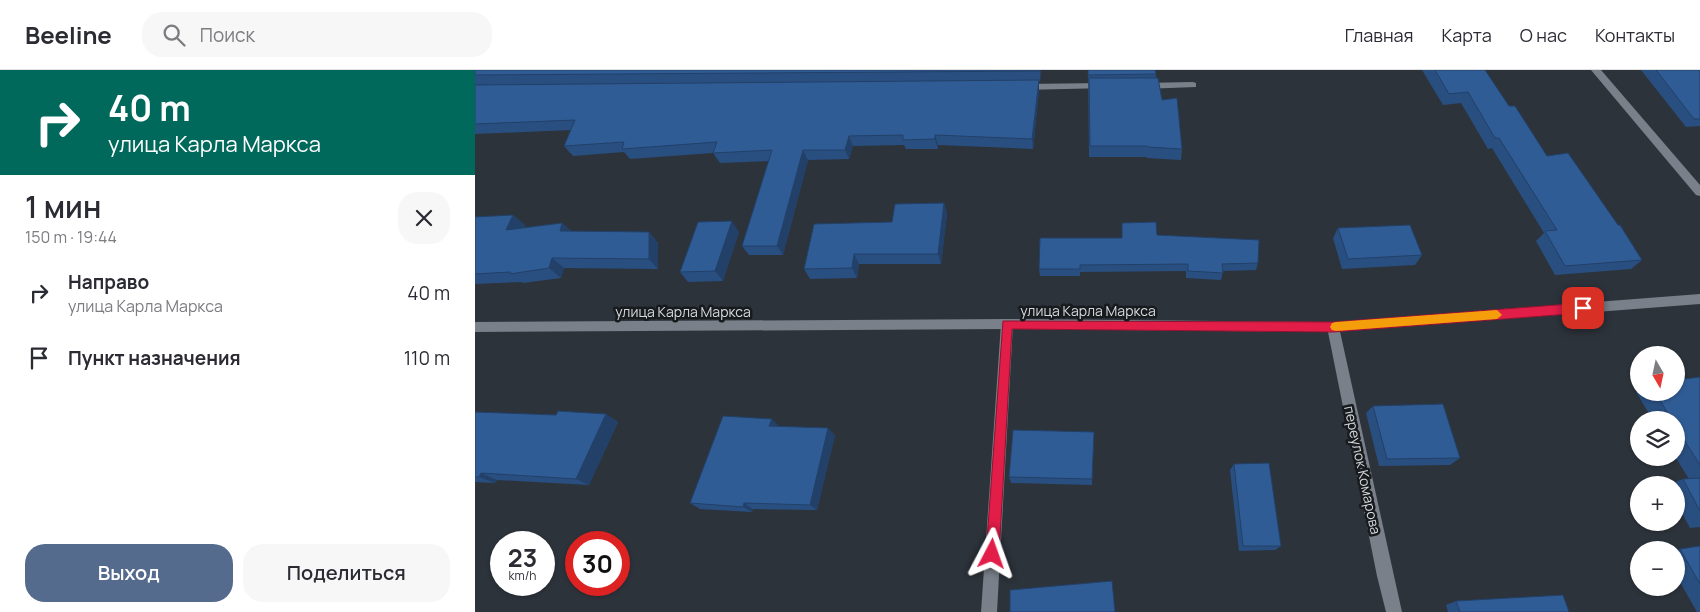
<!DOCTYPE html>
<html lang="ru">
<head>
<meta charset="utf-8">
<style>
  body { margin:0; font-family:Manrope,sans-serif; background:#f7f7f7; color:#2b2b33; height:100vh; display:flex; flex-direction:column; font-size:19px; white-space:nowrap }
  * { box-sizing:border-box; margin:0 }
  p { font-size:16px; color:#7c7c81 }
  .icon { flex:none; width:28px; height:28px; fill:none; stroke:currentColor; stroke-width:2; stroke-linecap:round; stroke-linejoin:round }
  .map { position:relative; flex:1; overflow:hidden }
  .drawer { display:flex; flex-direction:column; background:#fff; width:475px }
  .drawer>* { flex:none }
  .hud { background:#00695c; color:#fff; overflow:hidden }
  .needle { width:32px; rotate:171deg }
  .tools { position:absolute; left:1155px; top:276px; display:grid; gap:10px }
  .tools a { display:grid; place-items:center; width:55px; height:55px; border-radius:50%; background:#fff; box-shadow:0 1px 4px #0004; font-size:25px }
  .speed { position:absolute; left:15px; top:461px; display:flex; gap:10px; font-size:25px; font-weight:700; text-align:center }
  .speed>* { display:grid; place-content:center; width:65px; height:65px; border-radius:50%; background:#fff; box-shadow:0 1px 4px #0004; line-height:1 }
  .speed small { font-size:12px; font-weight:400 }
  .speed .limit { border:8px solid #d22; background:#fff; color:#111 }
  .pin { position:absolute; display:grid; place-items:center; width:42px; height:42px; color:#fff; margin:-21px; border-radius:10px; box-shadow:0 2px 8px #0006 }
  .me { position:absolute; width:55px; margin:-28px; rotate:4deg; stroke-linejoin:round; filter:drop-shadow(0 0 4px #0008) }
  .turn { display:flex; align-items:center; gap:18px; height:105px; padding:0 25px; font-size:22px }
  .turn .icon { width:65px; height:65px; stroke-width:2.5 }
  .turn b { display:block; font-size:35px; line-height:42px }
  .round { display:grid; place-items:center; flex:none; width:52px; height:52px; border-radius:20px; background:#f7f7f7 }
  .head { display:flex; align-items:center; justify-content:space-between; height:85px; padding:0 25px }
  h1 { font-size:30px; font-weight:600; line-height:38px }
  .cta { display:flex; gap:10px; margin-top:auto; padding:10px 25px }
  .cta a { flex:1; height:58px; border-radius:20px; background:#556b8d; color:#fff; font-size:20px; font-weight:600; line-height:58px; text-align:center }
  .cta a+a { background:#f7f7f7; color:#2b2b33 }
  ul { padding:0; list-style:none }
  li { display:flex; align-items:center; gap:15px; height:65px; padding:0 25px }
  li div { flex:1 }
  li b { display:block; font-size:19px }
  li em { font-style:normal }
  header { display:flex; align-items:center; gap:30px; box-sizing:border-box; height:70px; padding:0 25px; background:#fff; border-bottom:1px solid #e1e1e2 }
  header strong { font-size:24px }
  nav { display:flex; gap:28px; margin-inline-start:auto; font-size:18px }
  .search { width:350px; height:45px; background:#f7f7f7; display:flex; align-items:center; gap:12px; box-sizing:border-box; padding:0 18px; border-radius:20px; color:#7c7c81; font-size:19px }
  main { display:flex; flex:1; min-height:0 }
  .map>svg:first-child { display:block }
</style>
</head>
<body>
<header>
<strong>Beeline</strong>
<div class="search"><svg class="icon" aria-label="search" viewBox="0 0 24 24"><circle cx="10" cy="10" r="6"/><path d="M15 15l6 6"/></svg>Поиск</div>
<nav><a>Главная</a><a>Карта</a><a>О нас</a><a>Контакты</a></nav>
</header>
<main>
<section class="drawer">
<div class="hud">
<div class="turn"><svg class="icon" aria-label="right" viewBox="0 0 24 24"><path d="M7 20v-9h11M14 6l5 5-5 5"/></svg><div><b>40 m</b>улица Карла Маркса</div></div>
</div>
<div class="head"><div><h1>1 мин</h1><p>150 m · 19:44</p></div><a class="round"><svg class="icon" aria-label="close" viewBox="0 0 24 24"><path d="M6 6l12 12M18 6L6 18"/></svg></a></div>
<ul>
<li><svg class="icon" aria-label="right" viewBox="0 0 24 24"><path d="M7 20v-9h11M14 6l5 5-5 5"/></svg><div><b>Направо</b><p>улица Карла Маркса</p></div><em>40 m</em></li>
<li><svg class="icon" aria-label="arrive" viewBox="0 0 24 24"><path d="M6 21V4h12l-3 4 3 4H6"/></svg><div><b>Пункт назначения</b></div><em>110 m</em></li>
</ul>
<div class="cta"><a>Выход</a><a>Поделиться</a></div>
</section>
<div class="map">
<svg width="1225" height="542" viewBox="0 0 1225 542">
  <rect width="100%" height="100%" fill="#2d333b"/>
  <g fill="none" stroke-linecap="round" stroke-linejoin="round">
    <path fill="#798089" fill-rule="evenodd" d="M718,12L721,13V17L667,19L662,16L667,13Z
      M630,13L633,14V18L547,20L542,17L547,14Z
      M532,249L536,250L538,254L522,542H506L526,254L528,250Z
      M858,252L862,253L864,257L927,542H911L902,506L852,257L854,253Z"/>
    <path fill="#798089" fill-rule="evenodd" d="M1225,224V234L858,262L532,259L0,262V252L532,249L858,252Z"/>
    <path fill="#798089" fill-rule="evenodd" d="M1116,0H1126L1225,115V126L1221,125Z"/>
  </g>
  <path fill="#294f80" d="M0,0H566L565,11H564V20L558,79L463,75V79H431L429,75L378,76L374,89L333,90L308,185H274L267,176L294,91L245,93L238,83L155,89L149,82L98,86L89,76L96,60L0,64Z
    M613,0L681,4V8L687,30L707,79L706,90L672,88L671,87H614Z
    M947,0H1010L1034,36L1072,86L1143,155L1167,190L1156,199L1080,205L1061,171L1069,163L1017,78L1013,79L986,33L968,35Z
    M1166,0H1225V56L1211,57Z
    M469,133L472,144L466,194H384L382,208L335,209L329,199L417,152Z
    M38,145L50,155L49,158L87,153L96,161L174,162L183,173V199L89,198L86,208L48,213L46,212L0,214V147Z
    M647,153L682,165L783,193L781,200L748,201L746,210L711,208V201L605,202V206H565L564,199L647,168Z
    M863,158L947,185L940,195L867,199L858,168Z
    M264,162L248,211L213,212L205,202Z
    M1225,307V457L1215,458L1201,432V415H1193L1208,409H1214L1201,388V350H1178L1161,322L1164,320V322H1201Z
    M898,336L985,388L975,395L904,396L891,343Z
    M0,342L81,345L131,344L143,352L114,415L22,410L20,413L0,412Z
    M304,356L360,365L342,440L278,439L277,442L225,439L215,433Z
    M619,362L617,415L536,413L534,407Z
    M759,394L806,476L800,480L764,481L755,400Z
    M1225,476V542H1222L1201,505V480Z
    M981,531L1094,542H973L971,535Z"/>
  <path fill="#224068" d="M565,0H566L565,11Z
    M564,10V20L558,79L557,69Z
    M460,65L463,75V79L460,69Z
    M374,66L378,76L374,89L370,80Z
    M328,80L333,90L308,185L302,176Z
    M469,133L472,144L466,194L463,184Z
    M38,145L50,155L43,170L31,160Z
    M257,151L264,162L248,211L240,201Z
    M87,153L98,163L85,161Z
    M174,162L183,173V199L174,189Z
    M379,184L384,194L382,208L377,198Z
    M77,188L89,198L86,208L74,198Z
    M131,344L143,352L114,415L101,409Z
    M297,349L304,356H294Z
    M353,358L360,365L342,440L335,435Z
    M6,403L22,410L20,413L4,407Z
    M269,433L278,439L277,442L268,437Z"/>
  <path fill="#305c95" stroke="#224068" d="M0,0H565V1L0,5Z
    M613,0H680L681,4L613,5Z
    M960,0H1010L1034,36H1040L1072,86L1093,83L1143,155H1145L1167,190L1090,196L1070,161L1082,160L1024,68H1020L993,22L974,24Z
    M1181,0H1225V49H1219Z
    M614,8H683L687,30L702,28L707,79L673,77L672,76H615Z
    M564,10L557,69L460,65V69L428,70V65L374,66L370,80H328L302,176H267L297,80L238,83L242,72L147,79L149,72L89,76L100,50L0,54V15Z
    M469,133L463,184H379L377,198L329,199L339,154L417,152L420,134Z
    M38,145L31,160L87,153L85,161L174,162V189L77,188L74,198L35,204L36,202L0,204V147Z
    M257,151L240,201L205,202L223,152Z
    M681,152L682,165L784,170L783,193L747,194L748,203L713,201V194L605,195V199H564L565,168H647V153Z
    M935,155L947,185L873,189L863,158Z
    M1225,307V395L1201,357V350H1197L1180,322H1201V310Z
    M968,334L985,388L912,389L898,336Z
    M83,341L131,344L101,409L6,403L4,407H0V342L81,345Z
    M248,346L297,349L294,356L353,358L335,435L269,433L268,437L215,433Z
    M538,360L619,362L617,409L534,407Z
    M794,393L806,476H768L759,394Z
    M1225,408V441L1208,409Z
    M1225,476V514L1205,479Z
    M637,511L640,542H535V520Z
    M1088,525L1094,542H985L981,531Z"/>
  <path fill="#e11d48" stroke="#92132f" d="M1108,233L1113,238L1108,243L858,262L537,259L524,484L522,489L517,491L512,489L511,484L528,251L858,252Z"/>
  <path fill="#f59e0b" d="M1022,240L1027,245L1022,249L861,261L857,260L855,257L857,253L861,252Z"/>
  <g text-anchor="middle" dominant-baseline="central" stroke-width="5" stroke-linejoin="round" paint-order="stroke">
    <g font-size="14" fill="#d6dadf" stroke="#181b1e">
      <text x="613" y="240">улица Карла Маркса</text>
      <text x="208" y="241">улица Карла Маркса</text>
      <text transform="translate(888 400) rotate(78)">переулок Комарова</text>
    </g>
  </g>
</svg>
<div class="tools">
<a><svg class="needle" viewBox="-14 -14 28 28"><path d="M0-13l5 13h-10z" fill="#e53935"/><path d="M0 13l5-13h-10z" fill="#7c7c81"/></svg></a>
<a><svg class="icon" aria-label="layers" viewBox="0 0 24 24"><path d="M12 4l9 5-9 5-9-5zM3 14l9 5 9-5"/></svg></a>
<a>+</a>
<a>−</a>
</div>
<div class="speed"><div>23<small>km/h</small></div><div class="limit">30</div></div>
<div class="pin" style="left:1108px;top:238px;background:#d93025"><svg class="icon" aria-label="arrive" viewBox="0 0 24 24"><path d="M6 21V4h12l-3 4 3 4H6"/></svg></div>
<svg class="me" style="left:517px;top:484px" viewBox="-20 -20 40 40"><path d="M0-17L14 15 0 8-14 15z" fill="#e11d48" stroke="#fff" stroke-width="4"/></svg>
</div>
</main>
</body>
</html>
